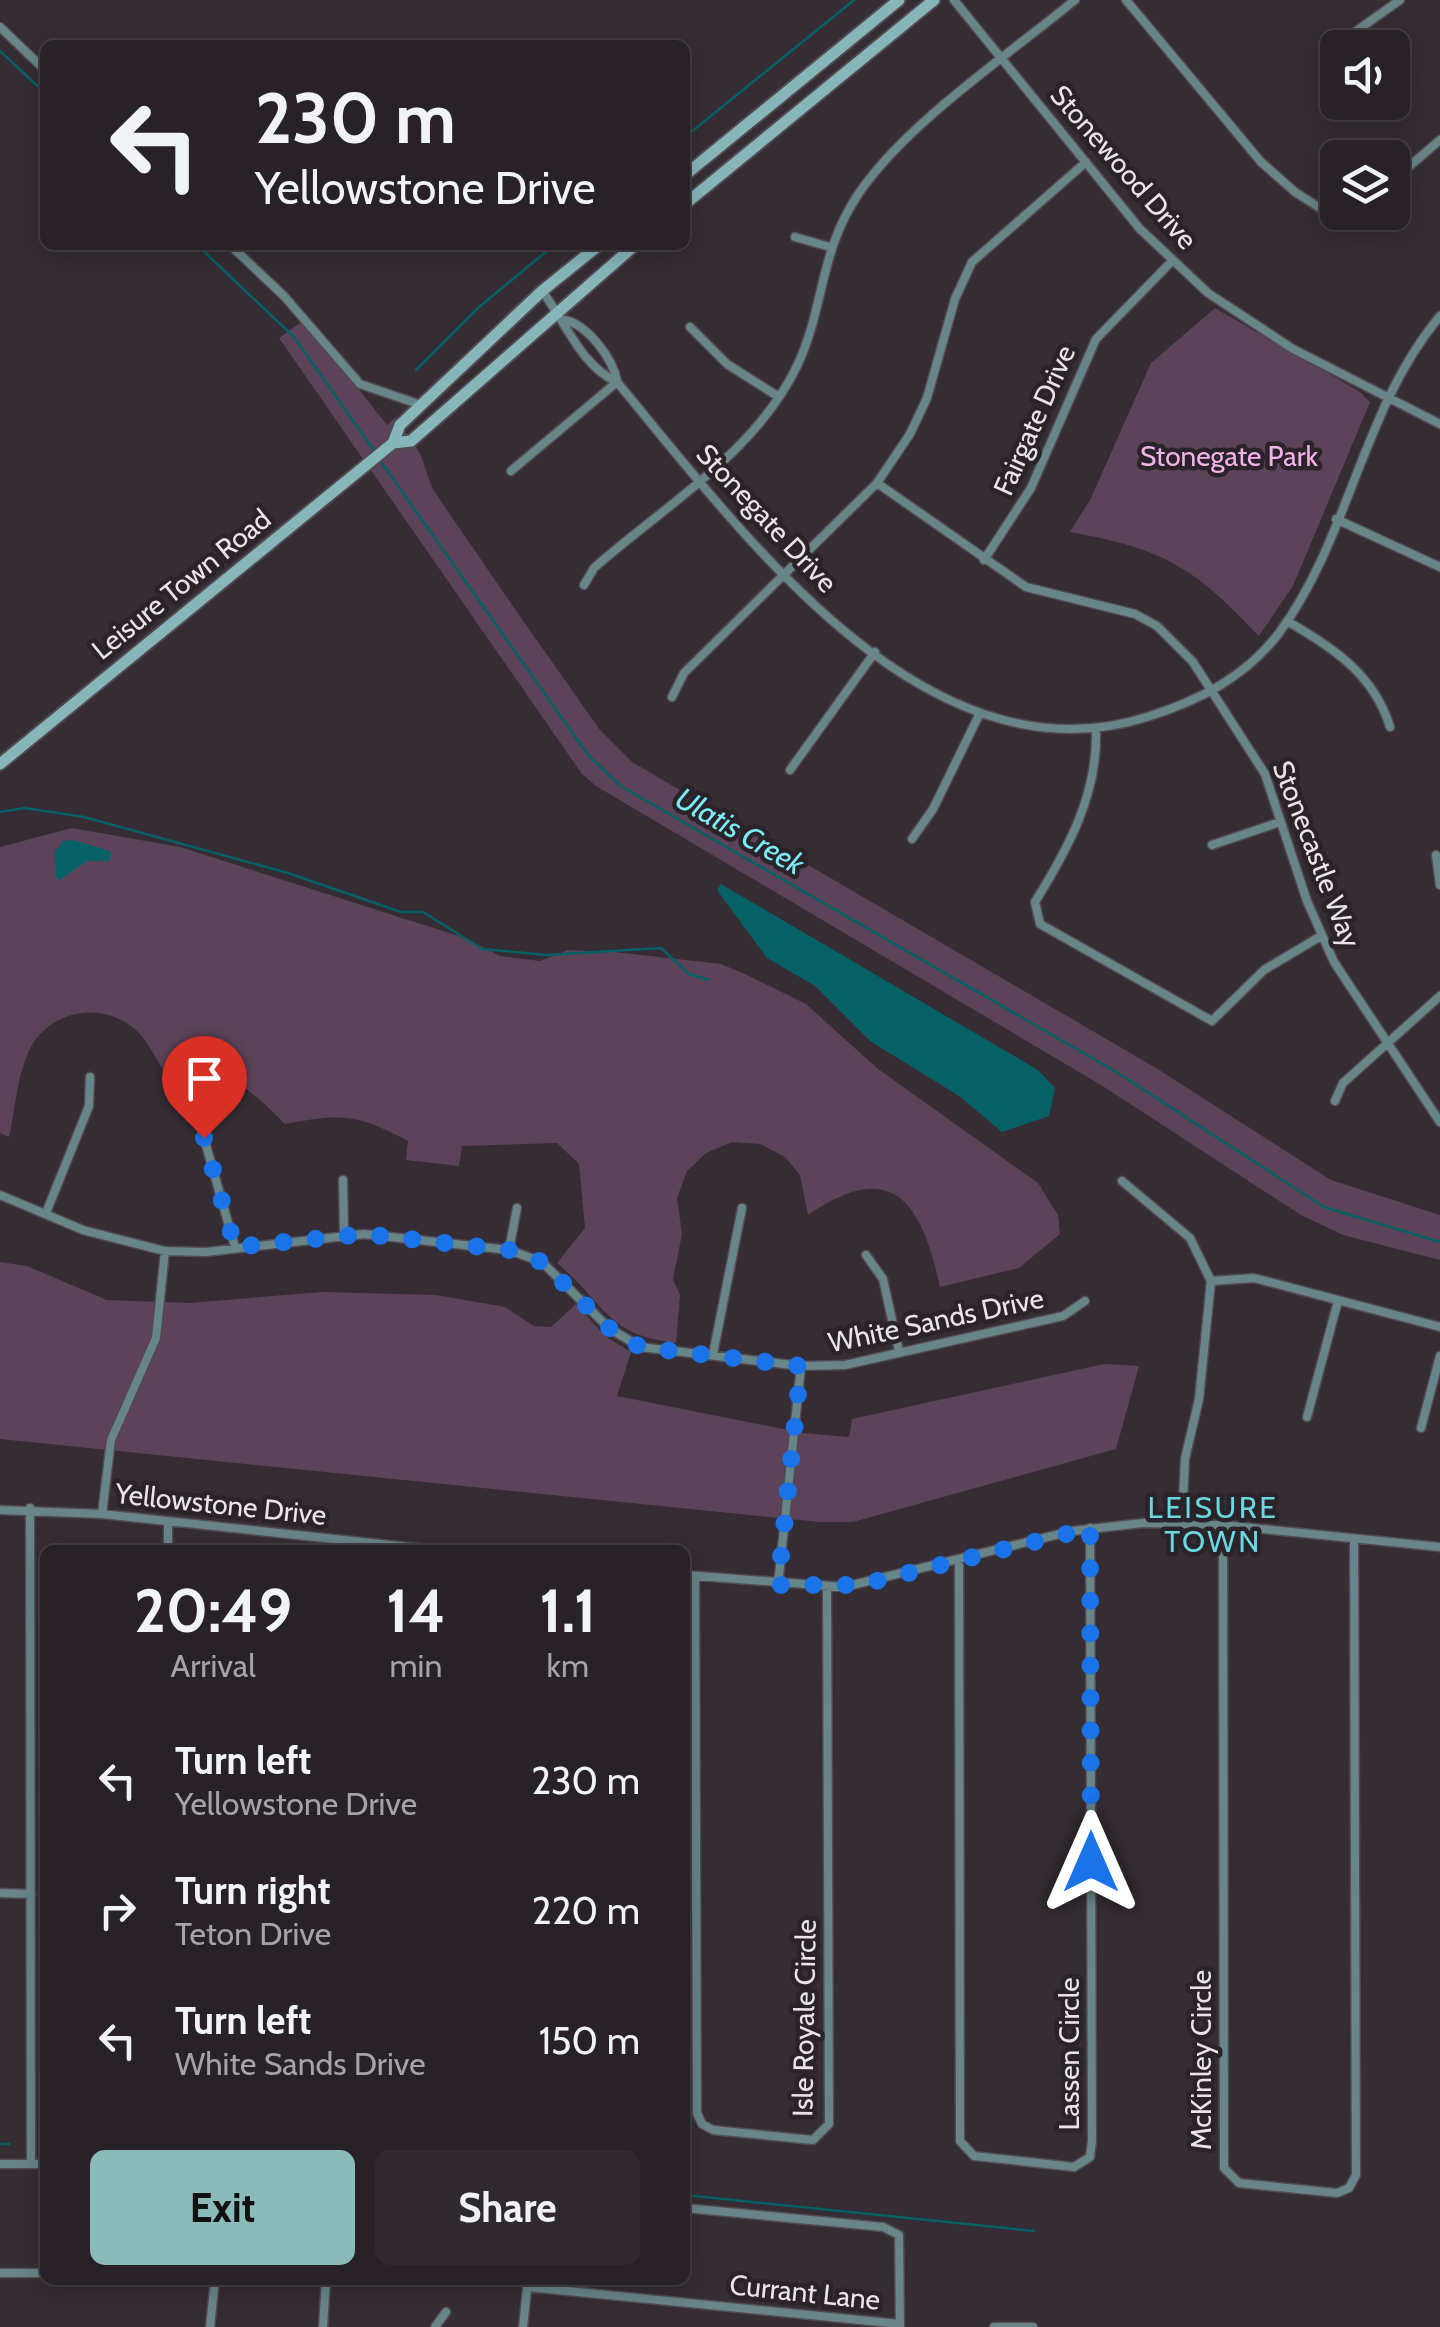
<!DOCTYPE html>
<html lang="en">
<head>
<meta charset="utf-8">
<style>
  body { margin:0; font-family:Cabin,sans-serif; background:#30292f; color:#f1f3f6; height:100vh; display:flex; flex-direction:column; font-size:38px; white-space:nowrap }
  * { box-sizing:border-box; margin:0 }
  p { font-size:32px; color:#a5a3a7 }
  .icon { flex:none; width:55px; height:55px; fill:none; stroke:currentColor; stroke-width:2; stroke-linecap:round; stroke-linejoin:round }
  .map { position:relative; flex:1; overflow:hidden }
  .drawer { position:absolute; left:40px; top:1545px; width:650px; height:740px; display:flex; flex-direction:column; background:#282127; border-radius:15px; box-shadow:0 5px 25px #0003,0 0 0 2px #443e44 }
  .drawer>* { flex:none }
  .banner { position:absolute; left:40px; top:40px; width:650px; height:210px; border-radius:15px; box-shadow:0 5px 25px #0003,0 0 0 2px #443e44; background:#282127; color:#f1f3f6; overflow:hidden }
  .controls { position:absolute; left:1320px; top:30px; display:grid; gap:20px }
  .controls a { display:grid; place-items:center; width:90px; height:90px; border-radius:15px; background:#282127; box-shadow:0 5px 25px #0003,0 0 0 2px #443e44; font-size:50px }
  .pin { position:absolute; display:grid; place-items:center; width:85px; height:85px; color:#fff; margin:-102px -42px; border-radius:50% 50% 50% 0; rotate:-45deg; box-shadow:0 0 10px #0007 }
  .pin .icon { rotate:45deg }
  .me { position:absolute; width:110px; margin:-55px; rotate:0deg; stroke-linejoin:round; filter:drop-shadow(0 0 8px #0008) }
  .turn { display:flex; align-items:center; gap:35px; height:210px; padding:0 50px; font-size:45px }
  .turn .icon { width:130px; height:130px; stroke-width:2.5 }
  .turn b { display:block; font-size:70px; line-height:85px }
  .eta { display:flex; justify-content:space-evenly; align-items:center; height:170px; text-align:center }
  .eta b { font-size:60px; font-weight:700; line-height:70px }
  .primary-button { display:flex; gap:20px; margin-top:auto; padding:20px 50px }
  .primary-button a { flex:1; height:115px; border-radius:15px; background:#8bbbb9; color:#111; font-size:40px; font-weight:700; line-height:115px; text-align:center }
  .primary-button a+a { background:#30292f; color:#f1f3f6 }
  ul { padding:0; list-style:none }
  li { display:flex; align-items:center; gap:30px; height:130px; padding:0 50px }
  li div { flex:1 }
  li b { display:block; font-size:38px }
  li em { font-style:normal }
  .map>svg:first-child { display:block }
</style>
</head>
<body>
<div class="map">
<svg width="1440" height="2327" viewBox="0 0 1440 2327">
  <rect width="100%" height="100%" fill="#352c34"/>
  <path fill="#5d4359" d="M1215,308L1360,392L1370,402L1293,586L1259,636C1194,567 1164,549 1070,532L1091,498L1151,363Z
    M304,320L387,425L395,418L420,453L432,488L512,605L600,730L632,762L1156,1068L1331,1180L1440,1215V1260L1343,1235L1301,1215L1101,1085L596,786L582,774L279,338Z
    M72,828L180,847L465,938L500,956L540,961L568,950L614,952L721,964L747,975L806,1004L878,1069L1038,1183L1058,1215L1060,1234L1019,1268L940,1287C922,1204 894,1156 808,1215L800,1175L785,1157L760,1144L732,1142L706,1153L687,1171L677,1198L682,1234L673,1279L680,1295L676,1343C606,1335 606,1304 557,1263L585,1228L579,1164L557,1143L462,1146L459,1166L406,1160L408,1141C358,1114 341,1113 285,1124C238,1077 230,1074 164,1071C156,1059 148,1042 138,1032C104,999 47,1009 28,1053C17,1077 15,1110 9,1137L0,1133V847Z
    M0,1262L27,1266L107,1300L189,1303L322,1292L436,1295L505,1307L534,1326L551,1327L576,1304L606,1337L631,1352L617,1396L803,1433L849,1437L852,1419L1104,1364L1139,1366L1116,1449L853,1522H819L0,1439Z"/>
  <path fill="#066167" d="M73,840L110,851L111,856L109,861H87L60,880L56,877L55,851L63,841Z
    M721,884L1038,1070L1055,1088L1049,1116L1002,1132L959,1096L870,1041L815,986L767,958L717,890Z"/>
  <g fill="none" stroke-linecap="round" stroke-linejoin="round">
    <path stroke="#066167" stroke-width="2.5" d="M0,51L45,93
      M685,137L854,0
      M197,245L294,337L375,452
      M416,370L478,308L554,245
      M379,459L588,755L619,785L1118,1073L1324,1207L1440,1242
      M0,812L25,808L84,817L288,873L401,912H423L482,949L547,955L661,948L689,974L709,980
      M0,2144H9
      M685,2195L1034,2231"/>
    <g stroke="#524951" stroke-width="11">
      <path id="street" d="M954,0L1140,229L1208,293L1293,349L1440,424
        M1126,0L1261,162L1295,192L1342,222L1357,220L1364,212
        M0,27L45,70
        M1338,44L1400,0
        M1392,181L1440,140
        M795,237L830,247
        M230,245L284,296L360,384L421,405
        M542,291C566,322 580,365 617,382C740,529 924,788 1147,717C1198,701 1246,677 1279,633C1350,537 1362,409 1440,316
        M565,320C588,325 613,359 617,381
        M690,327L727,364L779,397
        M511,471L617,382
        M877,483L1026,587L1135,614L1157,626L1193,662L1265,774L1307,901L1334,962L1440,1122
        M1336,519L1440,567
        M984,560L1031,488L1096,339L1173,260
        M584,585L594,568C665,505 756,453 798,364C825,305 819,252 859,193C907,123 1008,55 1075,0
        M1287,621C1332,647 1374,674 1390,727
        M672,697L684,673L877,483L910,434L927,398L955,299L972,262L1086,162
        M1096,730C1098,794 1068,849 1035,902L1040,924L1212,1021L1264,970L1321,936
        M790,770L875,652
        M912,839L933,809L980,713
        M1212,845L1280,822
        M1436,855L1440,885
        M1335,1101L1343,1083L1440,996
        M204,1138L235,1247
        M343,1180L344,1234
        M1122,1181L1190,1238L1211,1281L1199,1399L1185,1459L1182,1522
        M0,1195L83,1230L165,1251L206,1252L364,1234L509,1250L542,1262L609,1328L640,1347L801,1366L845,1365L1063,1316L1085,1301
        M46,1213L89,1106L90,1077
        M509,1250L517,1208
        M866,1255L883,1279L899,1351
        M1211,1281L1254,1278L1440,1327
        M713,1354L742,1208
        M1307,1417L1338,1301
        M1421,1428L1440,1356
        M30,1508L31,2163
        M0,1510L102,1514L436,1550
        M102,1514L111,1440L156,1338L165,1251
        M168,1522V1550
        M1223,1525L1224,2168L1239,2183L1337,2193L1349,2188L1356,2175L1354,1539
        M959,1560L960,2141L974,2156L1074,2167L1090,2157L1092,2141L1090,1528
        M685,1575L844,1587L1072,1531L1143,1523L1223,1525L1440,1547
        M695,1576L697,2113L702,2124L713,2130L813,2140L829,2124L827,1588
        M778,1585L801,1366
        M0,1893L31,1894
        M0,2164H45
        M685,2208L883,2227L899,2235L900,2327
        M0,2273H45
        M527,2287L900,2324
        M210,2327L215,2280
        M323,2327L326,2280
        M435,2327L446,2312
        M523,2327L528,2280
        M994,2327H1033"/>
    </g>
    <g stroke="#524951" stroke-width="15">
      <path id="secondary" d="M685,175L899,0
        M685,204L934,0
        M393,443L411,441L635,245
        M0,764L393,443L400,425L542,291L599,245"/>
    </g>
    <use href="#street" stroke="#688588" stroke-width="8"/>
    <use href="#secondary" stroke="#86b6ba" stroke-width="11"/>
  </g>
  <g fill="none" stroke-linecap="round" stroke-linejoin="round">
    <path stroke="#1a73e8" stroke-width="18" stroke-dasharray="0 32.4" d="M204,1138L235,1247L364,1234L509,1250L542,1262L609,1328L640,1347L801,1366L778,1585H860L1090,1528L1091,1862"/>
  </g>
  <g text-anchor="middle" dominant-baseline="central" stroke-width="9" stroke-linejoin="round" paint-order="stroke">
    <g font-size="28" fill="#eae4e9" stroke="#2b232a">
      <text transform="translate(1124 167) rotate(49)">Stonewood Drive</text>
      <text transform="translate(1034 420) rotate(-66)">Fairgate Drive</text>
      <text transform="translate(767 518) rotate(47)">Stonegate Drive</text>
      <text transform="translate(181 584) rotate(-39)">Leisure Town Road</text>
      <text transform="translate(1317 854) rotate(69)">Stonecastle Way</text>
      <text transform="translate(936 1320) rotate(-12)">White Sands Drive</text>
      <text transform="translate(221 1504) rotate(6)">Yellowstone Drive</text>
      <text transform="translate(804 2018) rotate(-89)">Isle Royale Circle</text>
      <text transform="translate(1069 2054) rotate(-90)">Lassen Circle</text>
      <text transform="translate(1201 2060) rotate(-90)">McKinley Circle</text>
      <text transform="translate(805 2292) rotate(6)">Currant Lane</text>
    </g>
    <g font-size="28" fill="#f3b2ea" stroke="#2b232a">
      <text x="1229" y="456">Stonegate Park</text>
    </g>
    <g font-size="30" font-style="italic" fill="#7aedf6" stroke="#2b232a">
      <text transform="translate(740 831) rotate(30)">Ulatis Creek</text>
    </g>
    <g font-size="30" letter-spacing="2.5" fill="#6bd7df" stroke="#2b232a">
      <text x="1213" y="1507">LEISURE<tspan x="1213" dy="34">TOWN</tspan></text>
    </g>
  </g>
</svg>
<div class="controls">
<a><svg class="icon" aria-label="sound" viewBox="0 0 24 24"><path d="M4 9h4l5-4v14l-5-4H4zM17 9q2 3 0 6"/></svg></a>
<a><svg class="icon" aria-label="layers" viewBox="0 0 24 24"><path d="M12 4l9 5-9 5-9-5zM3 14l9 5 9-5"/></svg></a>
</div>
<div class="pin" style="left:204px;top:1138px;background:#d93025"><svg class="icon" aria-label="arrive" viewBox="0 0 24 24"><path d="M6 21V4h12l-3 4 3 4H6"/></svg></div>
<svg class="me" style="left:1091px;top:1862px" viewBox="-20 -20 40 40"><path d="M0-17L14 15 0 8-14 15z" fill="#1a73e8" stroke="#fff" stroke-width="4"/></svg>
<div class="banner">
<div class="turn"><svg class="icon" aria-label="left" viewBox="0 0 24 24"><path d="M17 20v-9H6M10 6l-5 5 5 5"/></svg><div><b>230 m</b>Yellowstone Drive</div></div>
</div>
<section class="drawer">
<div class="eta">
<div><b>20:49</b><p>Arrival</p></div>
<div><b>14</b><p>min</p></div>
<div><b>1.1</b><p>km</p></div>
</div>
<ul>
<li><svg class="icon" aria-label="left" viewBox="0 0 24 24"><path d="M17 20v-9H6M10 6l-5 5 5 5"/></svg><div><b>Turn left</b><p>Yellowstone Drive</p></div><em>230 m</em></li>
<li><svg class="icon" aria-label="right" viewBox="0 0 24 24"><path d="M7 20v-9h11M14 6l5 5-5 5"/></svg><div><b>Turn right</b><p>Teton Drive</p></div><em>220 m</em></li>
<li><svg class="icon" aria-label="left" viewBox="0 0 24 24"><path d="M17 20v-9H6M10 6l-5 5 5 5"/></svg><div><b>Turn left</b><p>White Sands Drive</p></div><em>150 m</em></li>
</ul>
<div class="primary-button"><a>Exit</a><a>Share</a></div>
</section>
</div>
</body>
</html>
